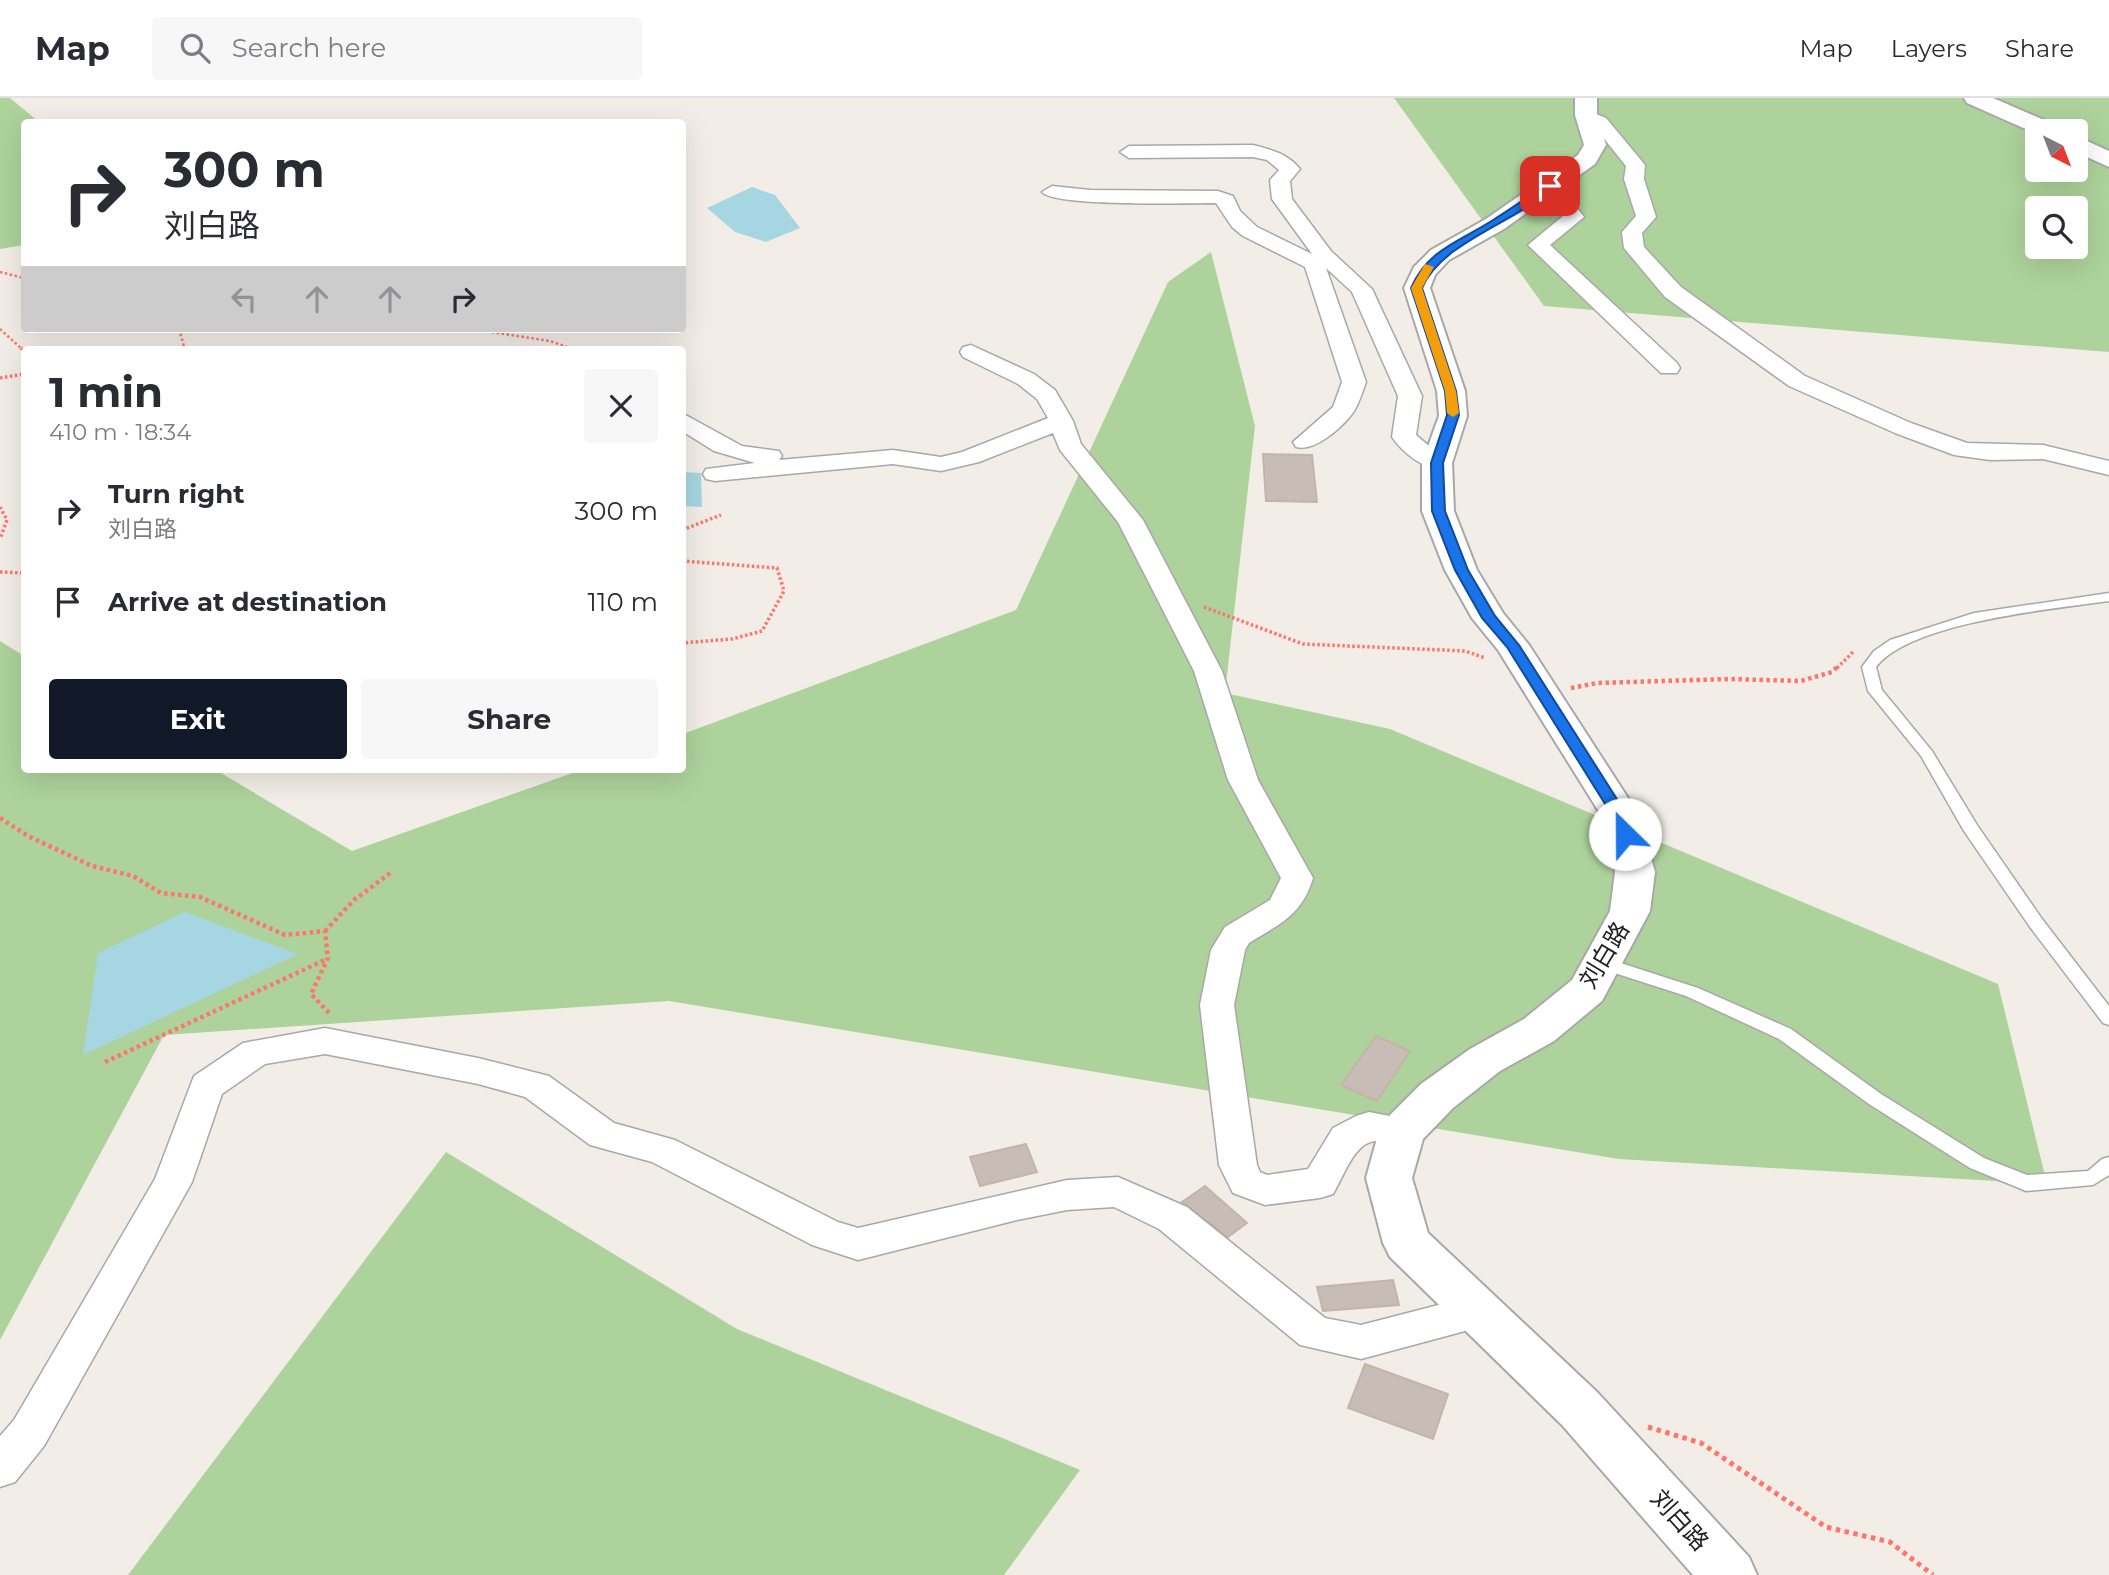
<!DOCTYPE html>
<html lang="en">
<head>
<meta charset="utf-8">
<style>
  body { margin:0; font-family:Montserrat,"Noto Sans SC",sans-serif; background:#f7f7f7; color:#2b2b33; height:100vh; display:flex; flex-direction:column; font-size:26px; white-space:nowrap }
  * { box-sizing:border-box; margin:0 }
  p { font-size:23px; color:#7c7c81 }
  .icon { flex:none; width:38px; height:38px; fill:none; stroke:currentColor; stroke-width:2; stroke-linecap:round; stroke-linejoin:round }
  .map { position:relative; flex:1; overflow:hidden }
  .panel { position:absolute; left:21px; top:248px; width:665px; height:427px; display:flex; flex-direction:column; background:#fff; border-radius:7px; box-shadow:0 7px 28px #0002 }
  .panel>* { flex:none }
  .top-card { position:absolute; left:21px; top:21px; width:665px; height:214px; border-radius:7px; box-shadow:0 7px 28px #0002; background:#fff; color:#2b2b33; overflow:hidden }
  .needle { width:46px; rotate:138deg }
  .tools { position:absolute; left:2025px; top:21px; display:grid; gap:14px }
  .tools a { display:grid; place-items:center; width:63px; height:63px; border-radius:7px; background:#fff; box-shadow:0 7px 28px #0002; font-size:35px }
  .pin { position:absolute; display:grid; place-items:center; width:60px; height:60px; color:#fff; margin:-30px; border-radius:14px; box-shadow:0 4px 10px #0006 }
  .me { position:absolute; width:77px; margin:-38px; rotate:337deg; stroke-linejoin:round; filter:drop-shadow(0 0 5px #0008) }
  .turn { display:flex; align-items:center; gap:24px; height:147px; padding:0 28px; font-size:32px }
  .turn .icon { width:91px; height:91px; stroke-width:2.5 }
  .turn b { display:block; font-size:49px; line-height:60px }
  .lanes { display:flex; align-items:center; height:66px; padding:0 28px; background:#0003; justify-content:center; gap:35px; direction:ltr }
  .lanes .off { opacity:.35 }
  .round { display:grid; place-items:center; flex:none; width:74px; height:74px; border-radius:7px; background:#f7f7f7 }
  .overview { display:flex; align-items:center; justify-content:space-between; height:119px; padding:0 28px }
  h1 { font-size:42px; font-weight:700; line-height:52px }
  .primary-button { display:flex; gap:14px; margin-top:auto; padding:14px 28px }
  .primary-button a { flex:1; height:80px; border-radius:7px; background:#111827; color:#fff; font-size:28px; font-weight:700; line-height:80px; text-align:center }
  .primary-button a+a { background:#f7f7f7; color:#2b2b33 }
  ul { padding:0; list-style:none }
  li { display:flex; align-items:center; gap:21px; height:91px; padding:0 28px }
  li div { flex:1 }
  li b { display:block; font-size:26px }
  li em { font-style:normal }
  header { display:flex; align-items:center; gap:42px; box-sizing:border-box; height:98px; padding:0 35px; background:#fff; border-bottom:2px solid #e1e1e2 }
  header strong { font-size:33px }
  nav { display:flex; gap:38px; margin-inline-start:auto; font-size:24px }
  .search { width:490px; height:63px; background:#f7f7f7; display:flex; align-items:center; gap:18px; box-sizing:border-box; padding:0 24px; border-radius:7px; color:#7c7c81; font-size:26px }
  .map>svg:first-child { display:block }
</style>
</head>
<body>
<header>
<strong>Map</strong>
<div class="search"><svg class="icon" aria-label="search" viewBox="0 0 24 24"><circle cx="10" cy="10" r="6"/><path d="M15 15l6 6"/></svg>Search here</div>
<nav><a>Map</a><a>Layers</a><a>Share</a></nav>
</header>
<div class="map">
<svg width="2109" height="1477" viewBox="0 0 2109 1477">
  <rect width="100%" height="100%" fill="#f2eee7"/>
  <path fill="#add29b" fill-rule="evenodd" d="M0,0H10L39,24H24V147L0,151Z
    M1394,0H2109V254L1544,208ZM2037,33H2076V72H2037ZM2037,110H2076V149H2037Z
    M1211,154L1255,328L1225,595L1390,631L1998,886L2047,1086L1619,1061L669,903L164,937L0,1242V543L24,558V672H216L352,753L581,672H682L683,636L1016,512L1168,184Z
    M446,1054L737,1231L1080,1372L1004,1477H128Z"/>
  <path fill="#a6d6e1" d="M752,89L775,97L800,130L766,144L735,134L707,110Z
    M683,374L701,375L702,409L683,408Z
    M185,814L298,856L83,957L98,855Z"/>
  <path fill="#c7bdb6" stroke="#c4b4a9" stroke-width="2" d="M1263,356L1312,357L1317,404L1266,403Z
    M1376,938L1410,953L1377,1003L1341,987Z
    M1026,1046L1037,1074L980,1088L970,1059Z
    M1205,1088L1247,1125L1228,1139L1182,1104Z
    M1393,1182L1399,1207L1323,1213L1317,1189Z
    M1365,1266L1448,1296L1433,1341L1348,1310Z"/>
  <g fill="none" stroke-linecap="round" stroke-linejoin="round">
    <g stroke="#a8a8a8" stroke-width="3">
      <path id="service" d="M2109,495V503C2052,511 1911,524 1876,569L1882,592L1932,653L1977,727L2042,821L2109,908V927L2103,925L2030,829L1964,733L1921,658L1868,593L1862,569L1874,553L1890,542L1974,515Z
        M1602,859L1698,890L1791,931L1881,996L1984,1060L2027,1077L2088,1073L2102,1061L2109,1059V1077L2093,1087L2026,1093L2019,1090L1970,1070L1869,1006L1779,941L1686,898L1596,869L1594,865L1596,861Z"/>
    </g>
    <g stroke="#a8a8a8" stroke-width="3">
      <path id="minor" d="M1586,12L1606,20L1645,67L1644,81L1656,119L1642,135L1644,149L1681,189L1805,278L1911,325L1967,345L2043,347L2109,363V377L2043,361L1990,362L1954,357L1895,335L1789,288L1665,199L1624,150L1622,134L1636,118L1624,81L1626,68L1594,28L1577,17L1580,13Z
        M1253,47C1272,52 1287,55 1300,71L1290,83L1292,101L1331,153L1372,191L1422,298L1416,337L1449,365L1446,370C1427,375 1402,354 1392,339L1398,298L1352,194L1326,170L1366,284C1362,294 1359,307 1352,316C1341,330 1315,354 1296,349L1293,344L1333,309L1342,284L1305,169L1243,138L1232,129L1216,105C1190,105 1054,109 1042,94L1052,88L1090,92L1218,93L1233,98L1240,113L1257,129L1312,156L1272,101L1270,82L1279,72L1267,62L1253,59L1129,60L1120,54L1129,48Z
        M1550,82L1557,84L1584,119L1550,147L1677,265L1680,270L1677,275H1661L1528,147L1563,118L1540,88Z
        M971,247L1034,276L1055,292L1073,323L1081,346L1143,422L1222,573L1258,682L1313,780C1302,817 1280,826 1249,845L1245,852L1234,907L1257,1067L1260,1074L1267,1077L1308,1071L1333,1030L1356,1018L1369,1014L1415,1023L1420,1033L1415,1043C1401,1048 1392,1045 1377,1043C1355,1042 1343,1080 1333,1096L1320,1100L1265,1107L1233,1095L1219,1067L1200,907L1211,852L1225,829L1270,802L1281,780L1228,682L1194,573L1118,424L1060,352L1053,335L979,364L941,373L893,366L715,383L706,381L703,376L706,371L755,365L714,353L682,333V315L742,348L779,353L782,358L779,362L893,352L941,359L962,354L1048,320L1037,301L1018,286L963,259L960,254L963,249Z
        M325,930L478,960L549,978L614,1025L675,1042L838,1124L858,1130L1067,1082L1118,1079L1187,1109L1325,1220L1361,1227L1477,1197L1491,1202L1497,1214L1491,1226L1361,1261L1300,1247L1159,1131L1114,1109L1067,1112L1017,1122L858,1162L812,1147L652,1064L590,1047L525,999L478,986L325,956L265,966L222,996L192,1084L44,1348L15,1384L0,1389V1338L14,1322L155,1081L194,978L243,945Z"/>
    </g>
    <g stroke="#a8a8a8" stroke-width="4">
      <path id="tertiary" d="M1575,0H1597V17L1606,47L1595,66L1504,131L1449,162L1435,177L1430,190L1465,293L1467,318L1452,365L1454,413L1477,472L1503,515L1529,547L1639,717L1655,774L1650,813L1602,903L1554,943L1500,973L1453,1010L1423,1041L1412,1080L1428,1135L1598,1295L1749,1459L1757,1477H1693L1562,1327L1390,1159L1383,1145L1366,1080L1379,1033L1386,1021L1421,986L1470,951L1524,921L1572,882L1610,813L1615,774L1601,717L1498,552L1472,520L1445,472L1422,413V365L1439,318L1437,293L1404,190L1414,169L1431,152L1486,121L1578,57L1584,47L1575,17Z
        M1964,0H1993L2058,28L2061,33H2037V36L1967,5Z
        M2076,38L2109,53V69L2076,54Z"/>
    </g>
    <path stroke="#ff756b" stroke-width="2.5" stroke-dasharray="2.5 2.5" stroke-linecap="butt" d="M0,174L24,180
      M0,231L23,252
      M179,231L185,252
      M472,231L550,243L576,252"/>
    <path stroke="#ff756b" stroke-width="3.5" stroke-dasharray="2.5 2.5" stroke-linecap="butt" d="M21,250L24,253
      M572,250L576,252
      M0,280L24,276
      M0,409L7,422L0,441
      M682,432L721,417
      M682,463L777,470L784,493L762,533L732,541L682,545
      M0,474L24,475
      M1204,509L1303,546L1465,553L1485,560
      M1837,570L1853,554"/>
    <path stroke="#ff756b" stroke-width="4.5" stroke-dasharray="3.5 3.5" stroke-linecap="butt" d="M1571,590L1597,585L1729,581L1801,583L1832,574L1838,568
      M0,720L28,738L92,768L133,778L161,795L200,799L285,837L325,833L328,860L311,896L331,917
      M325,833L354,802L393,773
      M105,964L327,861"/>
    <path stroke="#ff756b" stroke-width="5" stroke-dasharray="4.5 4.5" stroke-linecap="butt" d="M1648,1329L1701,1345L1826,1429L1890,1444L1933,1477"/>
    <use href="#service" fill="#fff" fill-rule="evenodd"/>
    <use href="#minor" fill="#fff" fill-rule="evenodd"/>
    <use href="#tertiary" fill="#fff" fill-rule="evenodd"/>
  </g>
  <path fill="#1a73e8" stroke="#114b97" stroke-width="2" d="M1547,86L1555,88C1518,124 1442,143 1422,190L1456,293L1459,317L1443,365L1445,413L1468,472L1495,518L1519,547L1627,717L1632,736L1625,741L1619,740L1612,717L1507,549L1482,520L1455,472L1432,413L1431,365L1447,317L1445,293L1411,190C1428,151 1459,144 1493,122C1511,111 1529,98 1547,86Z"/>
  <path fill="#f59e0b" d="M1425,166L1434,169L1422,190L1456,293L1459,315L1453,319L1447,315L1445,293L1411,190Z"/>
  <g text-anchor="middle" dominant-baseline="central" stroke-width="5" stroke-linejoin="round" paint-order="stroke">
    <g font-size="24" fill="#212121" stroke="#fff">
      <text transform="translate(1604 857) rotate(-59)">刘白路</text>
      <text transform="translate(1680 1422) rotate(48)">刘白路</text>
    </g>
  </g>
</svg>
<div class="tools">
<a><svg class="needle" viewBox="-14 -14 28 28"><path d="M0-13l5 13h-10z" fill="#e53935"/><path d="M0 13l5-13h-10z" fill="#7c7c81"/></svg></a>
<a><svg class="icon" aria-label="search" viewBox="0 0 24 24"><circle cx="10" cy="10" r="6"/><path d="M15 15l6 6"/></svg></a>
</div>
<div class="pin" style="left:1550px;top:88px;background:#d93025"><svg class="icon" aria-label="arrive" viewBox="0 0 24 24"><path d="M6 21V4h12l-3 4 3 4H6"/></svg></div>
<svg class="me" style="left:1625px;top:736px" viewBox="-20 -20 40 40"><circle r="19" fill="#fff"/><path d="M0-13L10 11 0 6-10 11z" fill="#1a73e8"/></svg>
<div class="top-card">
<div class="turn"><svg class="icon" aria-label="right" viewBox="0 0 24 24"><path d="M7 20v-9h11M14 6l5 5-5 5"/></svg><div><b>300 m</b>刘白路</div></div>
<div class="lanes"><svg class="icon off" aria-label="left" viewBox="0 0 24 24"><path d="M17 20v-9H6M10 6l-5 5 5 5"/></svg><svg class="icon off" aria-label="ahead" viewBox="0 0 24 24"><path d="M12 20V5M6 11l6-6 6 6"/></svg><svg class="icon off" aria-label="ahead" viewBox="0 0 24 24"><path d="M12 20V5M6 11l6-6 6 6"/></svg><svg class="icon" aria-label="right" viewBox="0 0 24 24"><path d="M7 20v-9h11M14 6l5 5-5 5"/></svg></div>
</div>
<section class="panel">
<div class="overview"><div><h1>1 min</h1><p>410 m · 18:34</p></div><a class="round"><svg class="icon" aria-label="close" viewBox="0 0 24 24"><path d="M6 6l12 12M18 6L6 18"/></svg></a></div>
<ul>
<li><svg class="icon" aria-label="right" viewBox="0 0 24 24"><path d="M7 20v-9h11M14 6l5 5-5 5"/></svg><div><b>Turn right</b><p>刘白路</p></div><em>300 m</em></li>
<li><svg class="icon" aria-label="arrive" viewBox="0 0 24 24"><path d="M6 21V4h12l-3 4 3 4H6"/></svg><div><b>Arrive at destination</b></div><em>110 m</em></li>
</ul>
<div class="primary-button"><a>Exit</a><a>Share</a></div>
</section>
</div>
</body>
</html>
